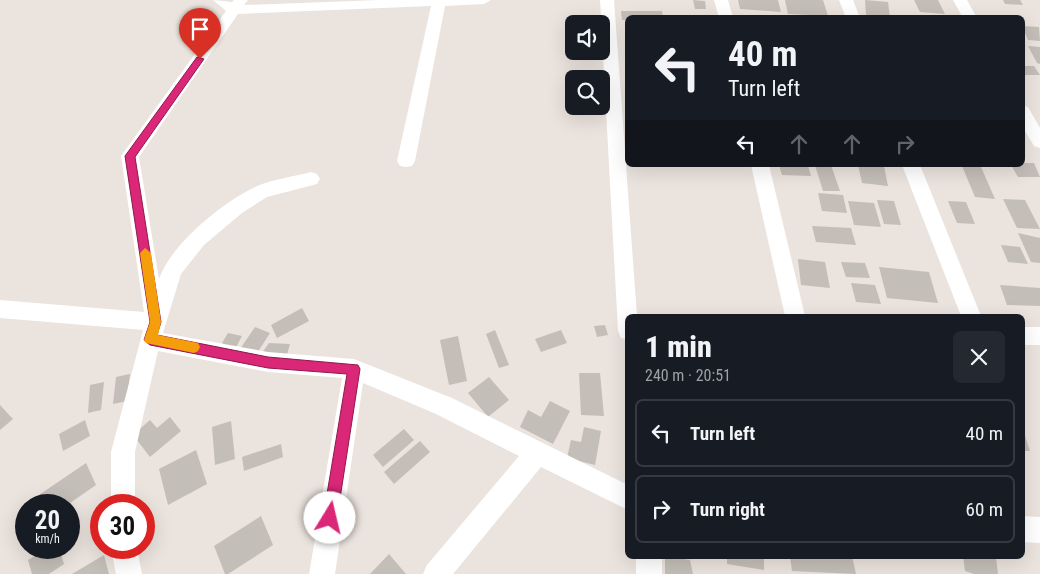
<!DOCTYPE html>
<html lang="en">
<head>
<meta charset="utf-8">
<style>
  body { margin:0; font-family:"Roboto Condensed",sans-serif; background:#242831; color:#f1f3f6; height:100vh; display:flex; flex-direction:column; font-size:19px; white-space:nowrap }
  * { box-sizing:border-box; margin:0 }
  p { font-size:16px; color:#9ea1a6 }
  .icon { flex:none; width:28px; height:28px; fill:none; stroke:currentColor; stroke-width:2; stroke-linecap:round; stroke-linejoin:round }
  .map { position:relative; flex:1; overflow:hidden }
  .drawer { position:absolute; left:625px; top:314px; width:400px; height:245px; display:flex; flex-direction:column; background:#171b24; border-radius:8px; box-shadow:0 5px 20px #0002 }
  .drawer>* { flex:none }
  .top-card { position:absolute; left:625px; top:15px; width:400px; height:152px; border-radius:8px; box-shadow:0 5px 20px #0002; background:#171b24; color:#f1f3f6; overflow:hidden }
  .buttons { position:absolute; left:565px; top:15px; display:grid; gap:10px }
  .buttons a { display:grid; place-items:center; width:45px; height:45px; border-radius:8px; background:#171b24; box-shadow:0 5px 20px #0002; font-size:25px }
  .speed { position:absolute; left:15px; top:494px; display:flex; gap:10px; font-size:25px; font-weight:700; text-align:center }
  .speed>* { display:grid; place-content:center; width:65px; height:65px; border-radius:50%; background:#171b24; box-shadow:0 5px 20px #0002; line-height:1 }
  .speed small { font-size:12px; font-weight:400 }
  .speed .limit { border:8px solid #d22; background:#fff; color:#111 }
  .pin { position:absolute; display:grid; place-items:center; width:42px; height:42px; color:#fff; margin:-51px -21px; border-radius:50% 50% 50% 0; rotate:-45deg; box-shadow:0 0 5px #0007 }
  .pin .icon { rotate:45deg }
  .me { position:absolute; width:55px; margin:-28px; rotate:9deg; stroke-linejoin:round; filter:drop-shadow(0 0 4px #0008) }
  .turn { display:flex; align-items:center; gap:18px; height:105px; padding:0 20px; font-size:22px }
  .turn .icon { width:65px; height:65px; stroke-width:2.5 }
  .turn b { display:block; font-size:35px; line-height:42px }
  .lanes { display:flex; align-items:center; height:48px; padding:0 20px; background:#0003; justify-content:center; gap:25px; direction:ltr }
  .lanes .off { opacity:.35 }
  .round { display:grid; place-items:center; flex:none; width:52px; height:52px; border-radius:8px; background:#242831 }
  .summary { display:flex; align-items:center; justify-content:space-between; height:85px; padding:0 20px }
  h1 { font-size:30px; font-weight:800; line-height:38px }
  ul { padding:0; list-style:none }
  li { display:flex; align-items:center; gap:15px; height:68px; margin:0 10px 8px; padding:0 10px; border:2px solid #363941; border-radius:8px }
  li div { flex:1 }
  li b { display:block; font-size:19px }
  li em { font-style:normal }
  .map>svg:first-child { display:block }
</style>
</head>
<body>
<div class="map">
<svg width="1040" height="574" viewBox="0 0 1040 574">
  <rect width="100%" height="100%" fill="#ebe3dd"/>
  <path fill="#c4beb8" d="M693,0L705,1L706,9H695Z
    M738,0H778L781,12L740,9Z
    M785,0H823L828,16L788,14Z
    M865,0L888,2L890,18L866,15Z
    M914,0H938L945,14L920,12Z
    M1003,0H1020L1023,5L1005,4Z
    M621,11H662L663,18H628V20H622Z
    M1022,26L1039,27L1040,41L1028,40Z
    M1028,46L1040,47V64L1037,63Z
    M1022,66H1034L1040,75H1022Z
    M1022,163H1034L1040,177H1018L1011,165H1022Z
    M779,165H808L811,176L782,175Z
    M815,165H831L840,191H823Z
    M858,165L884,166L888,186L862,183Z
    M962,166L981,167L995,199L975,197Z
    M818,193L843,195L847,213L822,211Z
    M1003,199L1025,200L1040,229L1017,228Z
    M877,200L894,201L901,225L884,224Z
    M848,201L874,203L881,227L854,225Z
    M948,201L966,202L975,224L957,223Z
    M812,226L851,228L856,245L816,242Z
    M1018,233L1040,238V263L1031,262Z
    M1001,245L1020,247L1028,264L1008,262Z
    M798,259L825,262L830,288L801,285Z
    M841,262L865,263L870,278L846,277Z
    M879,267L929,272L938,303L887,298Z
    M851,283L875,285L881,304L856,302Z
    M1000,285L1040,288V306L1007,305Z
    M302,308L309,321L277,338L271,325Z
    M605,325L608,335L597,337L594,326Z
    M255,327L270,333L254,358L238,352Z
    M495,330L509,365L499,368L486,334Z
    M561,330L567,343L541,352L535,339Z
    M228,333L242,336L234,351L222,343Z
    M458,336L467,381L449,385L440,340Z
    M269,343L290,344L286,358L259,357Z
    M579,373H600L604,416L581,415Z
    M130,374L127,401L113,404L116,377Z
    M489,377L509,400L488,417L468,393Z
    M104,382L101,410L88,413L90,385Z
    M550,401L570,411L553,444L520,427L528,410L541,417Z
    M0,405L13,419L0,430Z
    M170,417L181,431L150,457L133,435L150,420L157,428Z
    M85,420L90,436L63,451L59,434Z
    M231,421L235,459L215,465L212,427Z
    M584,427L601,431L595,465L567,458L571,440L581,442Z
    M404,429L414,440L383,467L373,455Z
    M1023,430L1030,451H1022Z
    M420,441L430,452L394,484L384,472Z
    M281,444L283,457L244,471L242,457Z
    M196,450L207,484L168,505L159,469Z
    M86,463L96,485L67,505H39L36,497Z
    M261,516L273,545L228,574H225L214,546Z
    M48,548H59L64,564L49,574H32L28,560Z
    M389,554L406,574H370Z
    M104,555L109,574H72Z
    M665,556L690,560L693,574H665Z
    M727,556H764V570L727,564Z
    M790,556H852L856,574L792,571Z
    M963,556L996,557L998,574H974L965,571Z"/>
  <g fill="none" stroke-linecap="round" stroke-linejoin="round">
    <path fill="#fff" fill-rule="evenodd" d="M213,0L232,2L234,0H248L244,5L379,0H491L484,4L445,6L415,161L412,166L406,167L400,166L397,161L431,6L238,14L139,157L159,279C171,244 222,203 255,187C272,179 293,177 311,172L317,174L320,179L317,184L267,197L242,213L204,245L181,274L163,333L268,352L354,359L452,398L628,485V510L541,467L453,574H423L427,565L519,456L436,414L363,383L335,574H309L342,378L268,372L158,351L135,452V505H111V452L143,330L0,318V300L144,312L121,156L226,11Z
      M600,0H614L637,316H628V340L621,338L618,331Z
      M714,0H728L733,18H719Z
      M839,0H853L860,18H846Z
      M953,0H967L977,18H963Z
      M1022,105L1028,107L1040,128V148L1034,146L1022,126Z
      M751,165H769L805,316H785Z
      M902,165H920L981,316H961Z
      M1022,327H1040V345H1022Z
      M1022,516L1040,517V543L1022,542Z
      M111,548H137L142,574H116Z
      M636,556H662V574H636Z"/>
  </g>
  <path fill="#db2777" stroke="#8e194d" d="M197,57L204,59L135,157L161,322L157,335L268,357L358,365L360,369L337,518L335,523L330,525L325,523L323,518L347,374L268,368L150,345L144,340L150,322L125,156Z"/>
  <path fill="#f59e0b" d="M145,248L151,253L161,322L158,335L198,343L200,347L198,351L194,353L146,343L144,340L150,322L140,253Z"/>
</svg>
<div class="buttons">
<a><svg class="icon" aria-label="sound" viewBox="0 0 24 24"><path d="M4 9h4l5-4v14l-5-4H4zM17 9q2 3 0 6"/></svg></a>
<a><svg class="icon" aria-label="search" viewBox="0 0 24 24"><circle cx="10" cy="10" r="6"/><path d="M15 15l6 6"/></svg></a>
</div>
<div class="speed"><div>20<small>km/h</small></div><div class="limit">30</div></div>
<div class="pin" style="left:200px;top:59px;background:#d93025"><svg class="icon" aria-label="arrive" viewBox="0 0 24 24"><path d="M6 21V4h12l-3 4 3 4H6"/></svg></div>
<svg class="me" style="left:330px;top:518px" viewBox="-20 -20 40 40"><circle r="19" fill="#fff"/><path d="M0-13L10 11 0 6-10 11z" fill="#db2777"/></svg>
<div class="top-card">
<div class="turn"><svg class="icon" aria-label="left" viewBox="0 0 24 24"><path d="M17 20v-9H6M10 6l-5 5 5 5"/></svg><div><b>40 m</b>Turn left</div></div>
<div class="lanes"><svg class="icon" aria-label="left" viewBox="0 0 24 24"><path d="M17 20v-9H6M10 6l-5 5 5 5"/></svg><svg class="icon off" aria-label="ahead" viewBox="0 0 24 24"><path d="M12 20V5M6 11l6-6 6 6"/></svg><svg class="icon off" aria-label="ahead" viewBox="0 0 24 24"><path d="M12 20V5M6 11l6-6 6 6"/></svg><svg class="icon off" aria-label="right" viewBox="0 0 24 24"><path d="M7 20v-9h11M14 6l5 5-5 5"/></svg></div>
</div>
<section class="drawer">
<div class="summary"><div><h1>1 min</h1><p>240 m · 20:51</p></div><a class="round"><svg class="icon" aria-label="close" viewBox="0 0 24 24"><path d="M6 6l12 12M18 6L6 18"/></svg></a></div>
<ul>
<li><svg class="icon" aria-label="left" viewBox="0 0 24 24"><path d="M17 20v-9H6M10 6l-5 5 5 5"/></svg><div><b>Turn left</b></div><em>40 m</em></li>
<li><svg class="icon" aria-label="right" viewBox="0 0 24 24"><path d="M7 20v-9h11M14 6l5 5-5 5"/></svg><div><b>Turn right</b></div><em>60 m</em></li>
</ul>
</section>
</div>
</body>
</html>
